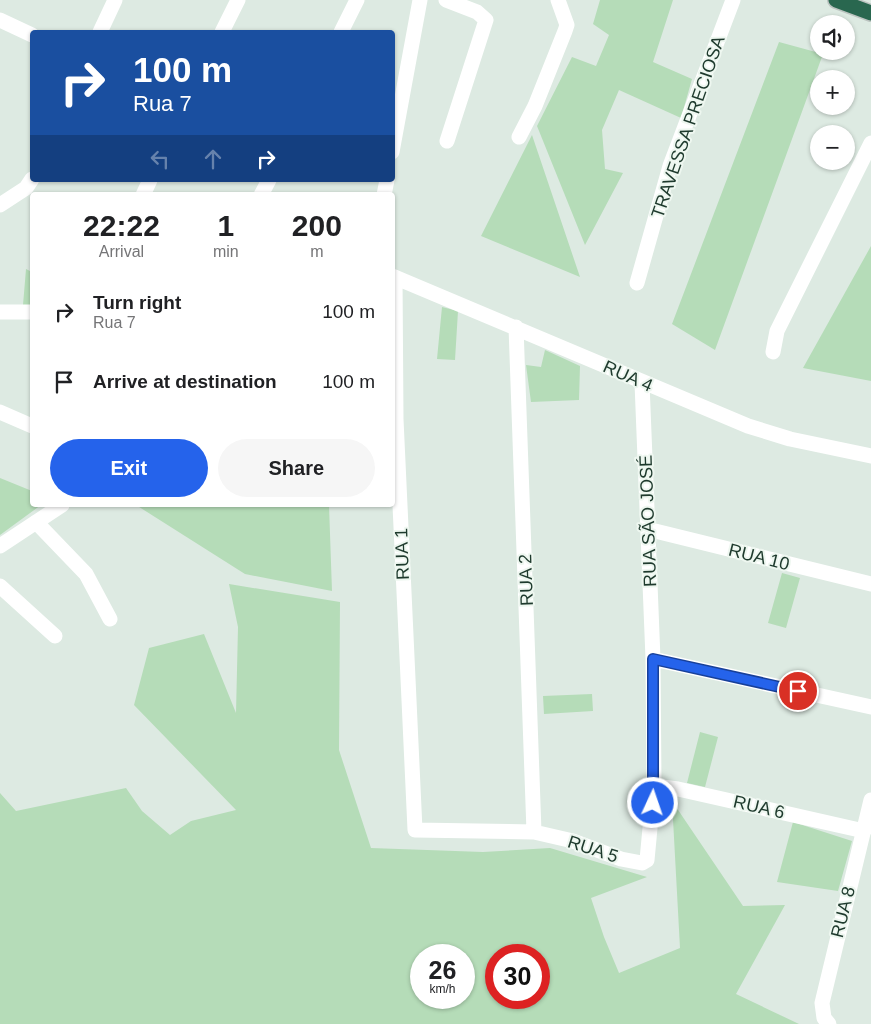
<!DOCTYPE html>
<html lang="en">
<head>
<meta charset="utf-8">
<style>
  body { margin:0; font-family:Arial,sans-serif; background:#f6f6f6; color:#202124; height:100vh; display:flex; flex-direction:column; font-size:19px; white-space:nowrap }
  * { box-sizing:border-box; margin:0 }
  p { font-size:16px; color:#757577 }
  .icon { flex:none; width:28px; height:28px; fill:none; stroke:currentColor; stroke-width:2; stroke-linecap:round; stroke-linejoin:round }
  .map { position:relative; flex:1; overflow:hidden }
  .sheet { position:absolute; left:30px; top:192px; width:365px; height:315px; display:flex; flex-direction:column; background:#fff; border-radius:5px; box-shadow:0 1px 4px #0004 }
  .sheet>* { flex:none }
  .top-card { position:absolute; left:30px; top:30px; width:365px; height:152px; border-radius:5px; box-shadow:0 1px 4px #0004; background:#1a4fa0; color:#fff; overflow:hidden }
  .buttons { position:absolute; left:810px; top:15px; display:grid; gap:10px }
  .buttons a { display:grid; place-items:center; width:45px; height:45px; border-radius:50%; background:#fff; box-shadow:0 1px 4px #0004; font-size:25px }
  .speed { position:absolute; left:410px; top:944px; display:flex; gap:10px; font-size:25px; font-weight:700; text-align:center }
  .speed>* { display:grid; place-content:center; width:65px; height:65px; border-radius:50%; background:#fff; box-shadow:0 1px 4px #0004; line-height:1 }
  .speed small { font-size:12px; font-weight:400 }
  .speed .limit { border:8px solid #d22; background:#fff; color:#111 }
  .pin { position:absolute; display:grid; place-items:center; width:42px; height:42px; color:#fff; margin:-21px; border:2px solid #fff; border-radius:50%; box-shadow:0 1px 5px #0007 }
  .me { position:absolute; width:55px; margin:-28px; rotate:3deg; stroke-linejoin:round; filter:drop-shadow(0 0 4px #0008) }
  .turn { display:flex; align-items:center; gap:18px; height:105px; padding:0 20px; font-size:22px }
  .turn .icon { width:65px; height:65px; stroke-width:2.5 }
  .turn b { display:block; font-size:35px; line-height:42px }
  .lanes { display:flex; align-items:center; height:48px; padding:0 20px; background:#0003; justify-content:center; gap:25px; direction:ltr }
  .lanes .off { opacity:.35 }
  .eta { display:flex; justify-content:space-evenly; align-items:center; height:85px; text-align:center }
  .eta b { font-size:30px; font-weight:600; line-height:35px }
  .button { display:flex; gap:10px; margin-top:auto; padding:10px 20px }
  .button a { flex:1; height:58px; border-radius:30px; background:#2563eb; color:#fff; font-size:20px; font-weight:600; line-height:58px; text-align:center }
  .button a+a { background:#f6f6f6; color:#202124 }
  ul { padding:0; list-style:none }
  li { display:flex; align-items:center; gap:15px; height:70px; padding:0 20px }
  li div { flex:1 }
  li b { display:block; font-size:19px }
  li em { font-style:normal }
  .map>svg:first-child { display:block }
</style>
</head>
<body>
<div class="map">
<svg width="871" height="1024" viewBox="0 0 871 1024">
  <rect width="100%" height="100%" fill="#ddeae2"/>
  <path fill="#b5dcb8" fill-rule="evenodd" d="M600,0H673L653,62L692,79L681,118L619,90L602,130L605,169L623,173L585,245L537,126L572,57L596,66L609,35L593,24Z
    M779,42L823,54L715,350L672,324Z
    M532,135L580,277L481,236Z
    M871,246V381L803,368Z
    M26,269L32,272V307L23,305Z
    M442,307L458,311L455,360L437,359Z
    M545,350L580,366L579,400L531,402L526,365L541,367Z
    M0,478L32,491V505H41L0,535Z
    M136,505H329L332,591L245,574Z
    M782,573L800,578L786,628L768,623Z
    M229,584L340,602L339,750L371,848L483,852L550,848L647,877L591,898L604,937L619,973L680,948L672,801L743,906L785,905L736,994L799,1024H0V793L16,811L126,788L142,811L170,835L191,821L236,810L134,705L149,648L204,634L236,713L238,627ZM421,955H464V998H421ZM496,955H539V998H496Z
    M592,694L593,711L544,714L543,696Z
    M700,732L718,737L705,787L687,783Z
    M793,822L852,841L838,891L777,882Z"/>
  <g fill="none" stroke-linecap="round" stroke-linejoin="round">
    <g stroke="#bcc4c0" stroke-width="18">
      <path id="highway" d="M836,0L871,13"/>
    </g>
    <path stroke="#fff" stroke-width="15" d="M446,0L477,12L486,20L447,141
      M0,20L32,35
      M100,32L115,0
      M222,32L238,0
      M341,32L357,0
      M519,137L535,106L565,31L567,25L558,0
      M392,152L420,0
      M143,195L150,180
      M261,195L269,180
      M384,195L387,180
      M0,205L26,188L32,179
      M392,276L748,426L790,439L871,456
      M395,277L396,419L415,830L534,832L573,841L621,859L642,863L647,860L654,786L653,659L642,383
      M637,283L670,166L733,0
      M0,312H32
      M516,327L534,832
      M773,352L777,331L871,143
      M0,412L32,426
      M36,522L86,574L110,619
      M647,529L871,584
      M0,546L62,505
      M0,586L55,636
      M653,659L871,707
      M654,786L678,789L864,831
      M829,1024L824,1018L822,1003L871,800"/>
    <use href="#highway" stroke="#29674f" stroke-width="15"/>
  </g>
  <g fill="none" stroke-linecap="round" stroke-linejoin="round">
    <g stroke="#184099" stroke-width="12">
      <path id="route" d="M653,803V659L798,691"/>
    </g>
    <use href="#route" stroke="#2563eb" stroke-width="9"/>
  </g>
  <g text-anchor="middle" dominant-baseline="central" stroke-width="4" stroke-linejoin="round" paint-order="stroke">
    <g font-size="18" fill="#1e3a2d" stroke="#eef7f0">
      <text transform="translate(688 127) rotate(-71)">TRAVESSA PRECIOSA</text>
      <text transform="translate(628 376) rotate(24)">RUA 4</text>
      <text transform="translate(648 521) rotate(-92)">RUA SÃO JOSÉ</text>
      <text transform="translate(402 554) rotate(-92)">RUA 1</text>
      <text transform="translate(759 557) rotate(14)">RUA 10</text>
      <text transform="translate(526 580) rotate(-92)">RUA 2</text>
      <text transform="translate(759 807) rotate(13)">RUA 6</text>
      <text transform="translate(593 849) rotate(18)">RUA 5</text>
      <text transform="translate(843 912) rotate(-76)">RUA 8</text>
    </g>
  </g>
</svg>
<div class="buttons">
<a><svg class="icon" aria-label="sound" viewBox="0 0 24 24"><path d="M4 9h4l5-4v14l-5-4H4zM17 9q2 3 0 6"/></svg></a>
<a>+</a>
<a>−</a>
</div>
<div class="speed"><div>26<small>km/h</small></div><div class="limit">30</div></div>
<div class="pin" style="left:798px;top:691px;background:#d93025"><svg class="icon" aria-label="arrive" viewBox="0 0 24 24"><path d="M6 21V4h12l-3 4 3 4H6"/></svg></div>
<svg class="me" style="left:653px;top:803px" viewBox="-20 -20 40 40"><circle r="17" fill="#2563eb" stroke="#fff" stroke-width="3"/><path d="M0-11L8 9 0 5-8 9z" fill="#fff"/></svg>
<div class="top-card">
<div class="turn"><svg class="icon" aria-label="right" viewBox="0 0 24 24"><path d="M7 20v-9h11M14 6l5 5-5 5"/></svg><div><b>100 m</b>Rua 7</div></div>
<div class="lanes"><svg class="icon off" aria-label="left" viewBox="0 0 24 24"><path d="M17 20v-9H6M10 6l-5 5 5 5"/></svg><svg class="icon off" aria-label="ahead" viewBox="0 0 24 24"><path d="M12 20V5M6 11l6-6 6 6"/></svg><svg class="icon" aria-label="right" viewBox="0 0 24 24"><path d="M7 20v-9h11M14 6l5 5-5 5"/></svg></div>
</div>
<section class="sheet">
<div class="eta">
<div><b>22:22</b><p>Arrival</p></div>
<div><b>1</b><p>min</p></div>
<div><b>200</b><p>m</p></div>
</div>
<ul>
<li><svg class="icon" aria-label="right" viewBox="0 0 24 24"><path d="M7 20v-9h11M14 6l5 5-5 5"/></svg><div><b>Turn right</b><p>Rua 7</p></div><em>100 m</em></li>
<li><svg class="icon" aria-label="arrive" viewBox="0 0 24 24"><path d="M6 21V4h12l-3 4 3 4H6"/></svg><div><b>Arrive at destination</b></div><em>100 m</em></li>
</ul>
<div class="button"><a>Exit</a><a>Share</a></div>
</section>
</div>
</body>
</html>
